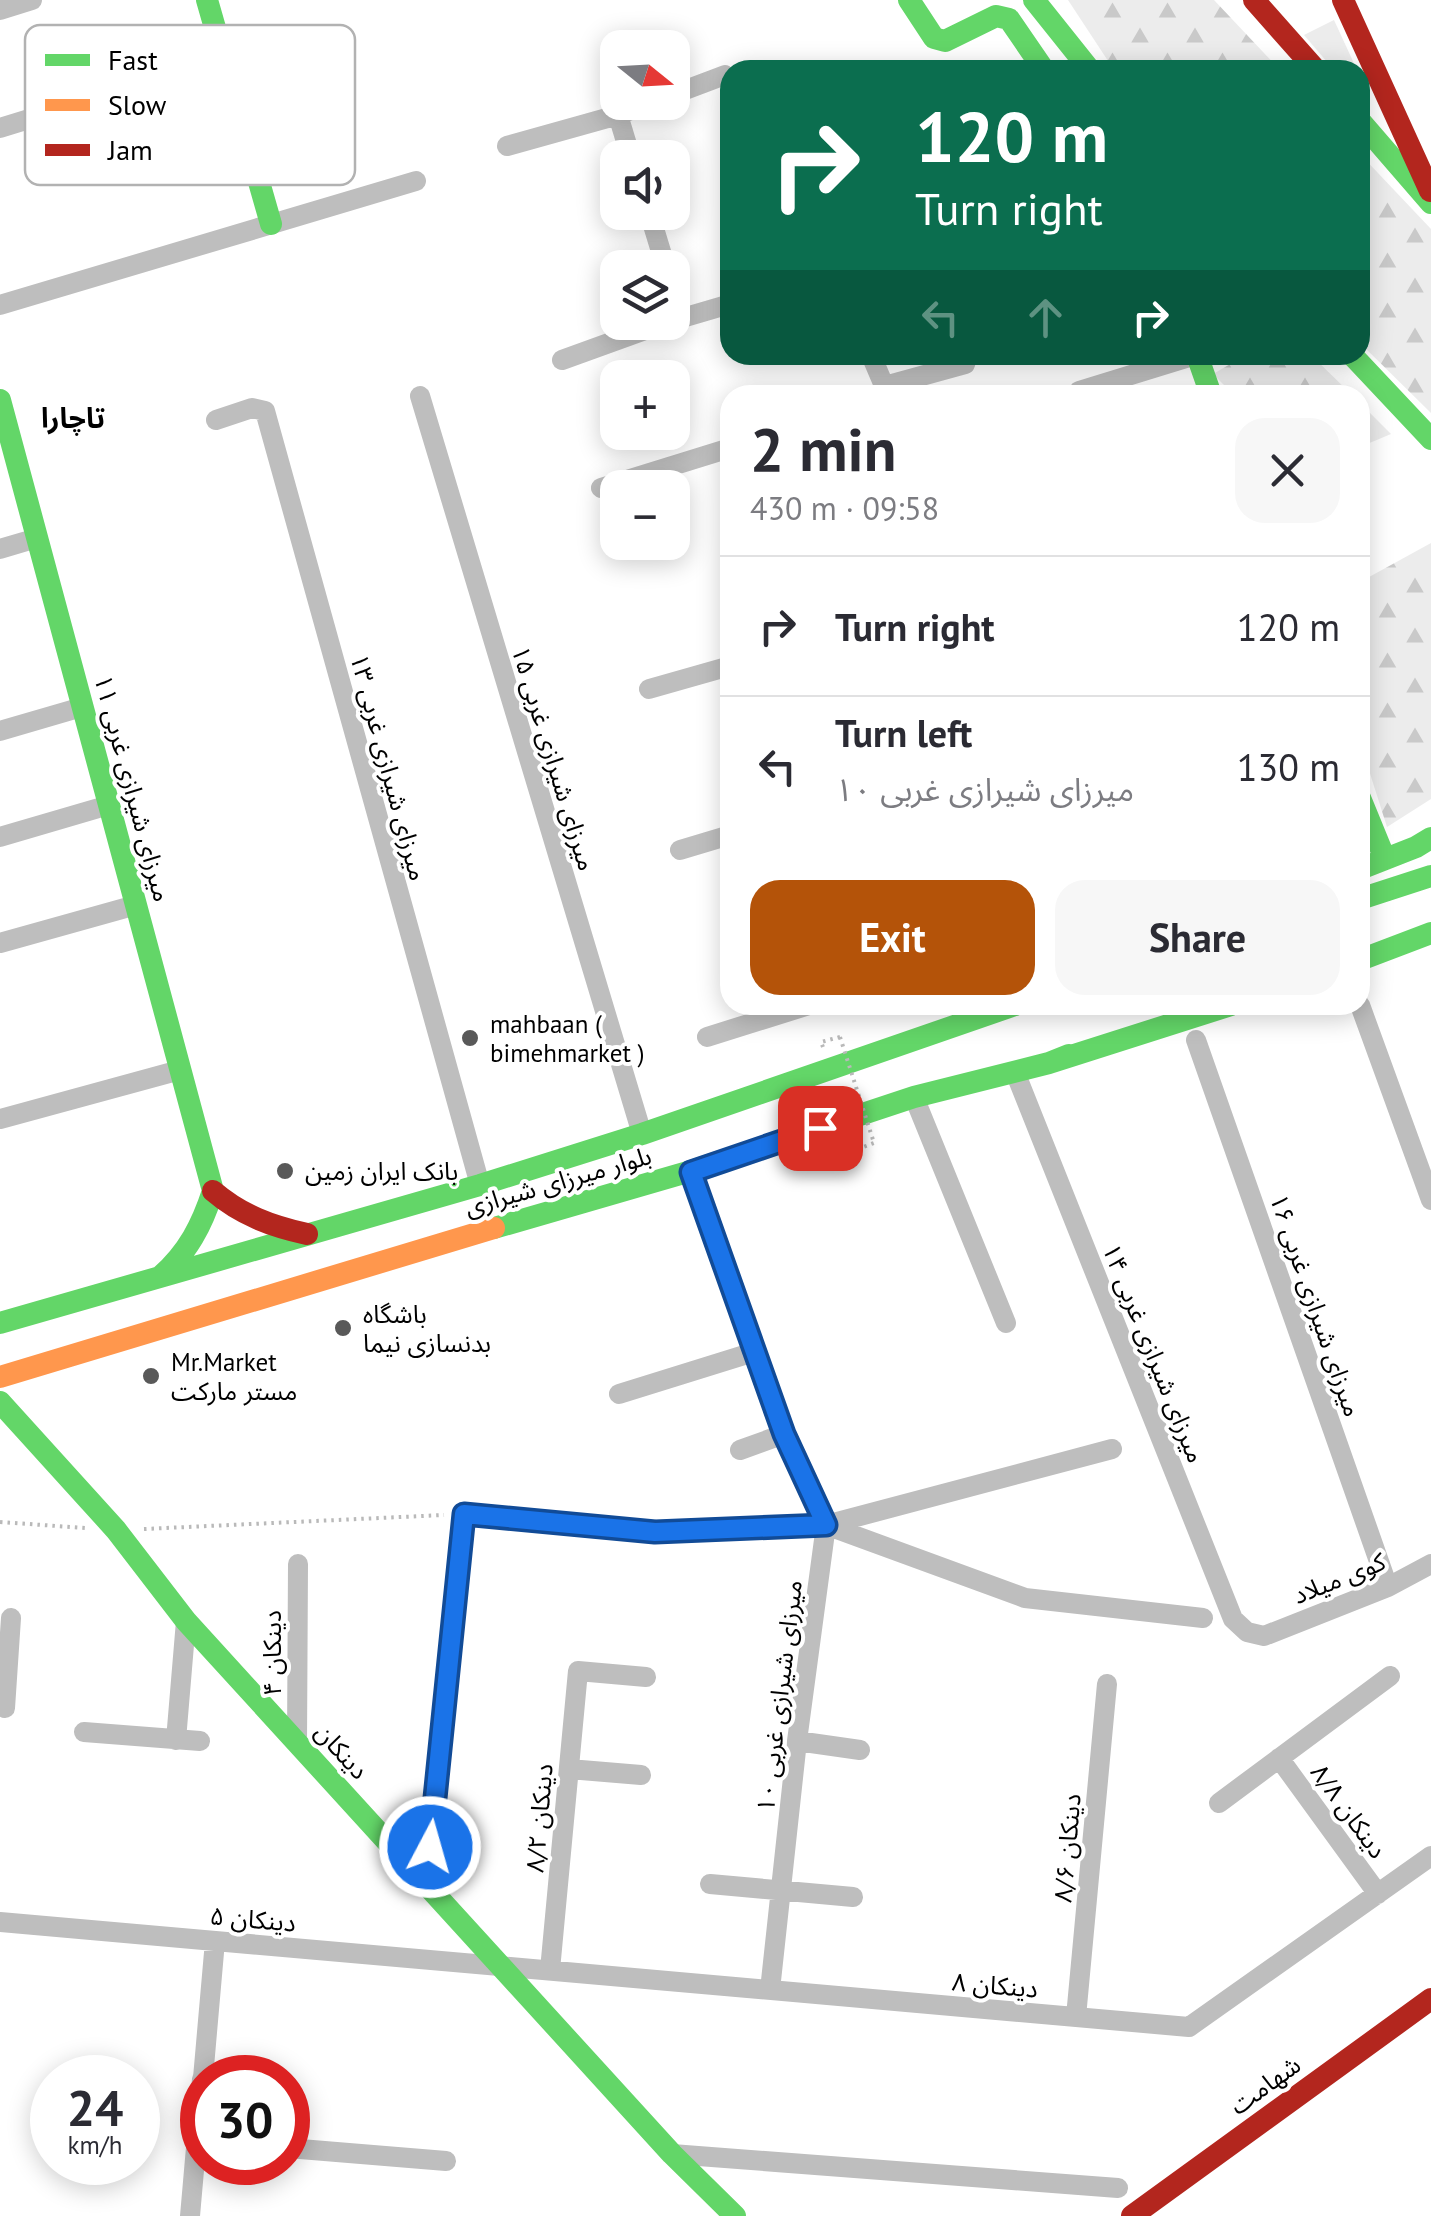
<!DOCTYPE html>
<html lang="en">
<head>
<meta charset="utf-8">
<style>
  body { margin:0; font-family:"PT Sans","Noto Sans Arabic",sans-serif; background:#f7f7f7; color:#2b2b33; height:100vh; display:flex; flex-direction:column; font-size:38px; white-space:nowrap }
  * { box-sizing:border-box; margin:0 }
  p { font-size:32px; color:#7c7c81 }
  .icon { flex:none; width:55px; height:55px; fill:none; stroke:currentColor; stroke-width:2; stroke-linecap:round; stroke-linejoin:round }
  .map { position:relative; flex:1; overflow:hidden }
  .side { position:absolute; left:720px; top:385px; width:650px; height:630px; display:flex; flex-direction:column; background:#fff; border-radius:30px; box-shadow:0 5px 25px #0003 }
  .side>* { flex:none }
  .guide { position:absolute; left:720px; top:60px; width:650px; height:305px; border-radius:30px; box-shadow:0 5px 25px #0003; background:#0b6e4f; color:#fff; overflow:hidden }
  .needle { width:65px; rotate:108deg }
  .tools { position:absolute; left:600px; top:30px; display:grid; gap:20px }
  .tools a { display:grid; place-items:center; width:90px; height:90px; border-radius:20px; background:#fff; box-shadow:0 5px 25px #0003; font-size:50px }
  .speed { position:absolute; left:30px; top:2055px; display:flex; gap:20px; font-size:50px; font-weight:700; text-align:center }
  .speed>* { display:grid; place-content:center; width:130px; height:130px; border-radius:50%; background:#fff; box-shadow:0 5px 25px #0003; line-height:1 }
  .speed small { font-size:25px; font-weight:400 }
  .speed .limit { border:15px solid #d22; background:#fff; color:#111 }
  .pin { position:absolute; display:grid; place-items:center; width:85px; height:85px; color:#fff; margin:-42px; border-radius:20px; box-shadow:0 5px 15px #0006 }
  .me { position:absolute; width:110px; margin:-55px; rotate:6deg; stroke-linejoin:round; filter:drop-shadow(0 0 8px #0008) }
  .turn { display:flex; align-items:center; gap:35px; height:210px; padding:0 30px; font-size:45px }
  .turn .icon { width:130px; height:130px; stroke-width:2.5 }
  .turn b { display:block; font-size:70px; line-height:85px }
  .lanes { display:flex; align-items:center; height:95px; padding:0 30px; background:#0003; justify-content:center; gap:50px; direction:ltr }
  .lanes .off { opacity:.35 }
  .round { display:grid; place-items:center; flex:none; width:105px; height:105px; border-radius:30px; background:#f7f7f7 }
  .headline { display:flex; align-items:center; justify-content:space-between; height:170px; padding:0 30px }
  h1 { font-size:60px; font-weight:600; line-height:75px }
  .action { display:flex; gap:20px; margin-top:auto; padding:20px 30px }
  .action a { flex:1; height:115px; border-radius:30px; background:#b45309; color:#fff; font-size:40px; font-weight:600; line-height:115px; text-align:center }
  .action a+a { background:#f7f7f7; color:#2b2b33 }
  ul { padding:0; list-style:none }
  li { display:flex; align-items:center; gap:30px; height:140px; padding:0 30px; border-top:2px solid #e1e1e2 }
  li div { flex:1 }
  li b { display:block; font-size:38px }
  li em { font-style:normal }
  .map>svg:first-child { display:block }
</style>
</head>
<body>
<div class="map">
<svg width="1431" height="2216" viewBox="0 0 1431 2216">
  <defs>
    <pattern id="forest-firs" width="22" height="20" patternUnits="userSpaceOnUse" patternTransform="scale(2.5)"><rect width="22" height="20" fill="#ececec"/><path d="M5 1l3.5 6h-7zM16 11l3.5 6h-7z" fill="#c9c9c9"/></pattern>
  </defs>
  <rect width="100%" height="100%" fill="#fff"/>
  <path fill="#ececec" d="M1334,20L1357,70H1334L1304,35Z"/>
  <path fill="url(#forest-firs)" d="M1068,0H1214L1280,70H1114Z
    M1360,154L1431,229V413L1360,343Z
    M1246,355H1311L1352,395H1234L1213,374Z
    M1360,403L1391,434L1360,447Z
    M1431,543V799L1387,827L1360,742V582Z"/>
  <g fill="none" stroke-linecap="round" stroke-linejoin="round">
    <path stroke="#b9b9b9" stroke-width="4" stroke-dasharray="2.5 5" stroke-linecap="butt" d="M823,1047L821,1042L840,1037
      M856,1141L858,1149L874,1143
      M0,1522L85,1528
      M144,1529L444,1515"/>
    <path stroke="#bebebe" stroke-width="20" d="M0,10L32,0
      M672,95L725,75
      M618,115L631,158
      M0,128L224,59
      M507,146L618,115L652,102
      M649,212L666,268
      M672,289L681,317
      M0,305L416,181
      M672,321L730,304
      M871,355L888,395
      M562,360L667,322
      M885,386L965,364L968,355
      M1079,391L1196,355
      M420,396L642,1134
      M216,420L252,408L265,411L480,1185
      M601,488L730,448
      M0,549L37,538
      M649,689L730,666
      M0,731L82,707
      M0,837L109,805
      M680,850L730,835
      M0,943L136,905
      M1360,1005L1431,1200
      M707,1037L809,1005
      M1196,1040L1388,1587
      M1015,1072L1233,1619L1247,1632L1264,1636L1388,1587L1431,1564
      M914,1097L1006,1323
      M0,1119L180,1070
      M691,1171L784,1434L826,1525L797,1741L770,1990
      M619,1394L754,1352
      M740,1450L784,1434
      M826,1525L1025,1598L1203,1618
      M5,1708L11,1618
      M84,1732L200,1741
      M176,1740L186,1621
      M797,1741L860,1750
      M297,1742L298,1564
      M1279,1758L1378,1894
      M569,1769L641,1775
      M1219,1803L1390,1676
      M426,1884L464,1514L655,1532L826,1525L1112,1449
      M710,1884L853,1897
      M0,1922L1189,2027L1431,1856
      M550,1970L578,1671L646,1677
      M1076,2017L1107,1684
      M203,2078L215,1941
      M288,2148L446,2161
      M672,2154L1118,2188
      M190,2216L202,2079"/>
    <path stroke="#63d668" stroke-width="22" d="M207,0L271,224
      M909,0L934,38L945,41L996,16L1009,19L1044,70
      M1034,0L1090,70
      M1360,121L1431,203
      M1197,355L1211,395
      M1352,355L1431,439
      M0,400L213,1191C202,1225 188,1252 161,1276
      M1360,798L1385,859
      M1360,869L1416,847L1431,838
      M1360,899L1431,876
      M1360,960L1431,933
      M995,1011L1010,1005
      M1049,1063L1231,1005
      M494,1228L691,1171L914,1097L1049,1063L1069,1055
      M0,1323L480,1185L642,1134L1015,1005
      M0,1402L116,1530L186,1621L672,2154L735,2216"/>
    <path stroke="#ff974d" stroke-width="22" d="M0,1377L494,1228"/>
    <path stroke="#b3261e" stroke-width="22" d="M1254,0L1316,70
      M1343,0L1430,191
      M213,1191C241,1215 271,1226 307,1234
      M1132,2216L1431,1999"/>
    <path stroke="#b9b9b9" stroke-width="4" stroke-dasharray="2.5 5" stroke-linecap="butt" d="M840,1037L874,1143"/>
  </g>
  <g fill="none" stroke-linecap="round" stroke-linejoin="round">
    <g stroke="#114b97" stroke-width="25">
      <path id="route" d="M430,1847L464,1514L655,1532L826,1525L784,1434L691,1172L820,1128"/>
    </g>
    <use href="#route" stroke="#1a73e8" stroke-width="18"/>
  </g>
  <g fill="#595959" stroke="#fff" stroke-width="4">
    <circle cx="470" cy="1038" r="10"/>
    <circle cx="285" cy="1171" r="10"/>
    <circle cx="343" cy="1328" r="10"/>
    <circle cx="151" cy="1376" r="10"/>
  </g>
  <g text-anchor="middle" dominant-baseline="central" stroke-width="8" stroke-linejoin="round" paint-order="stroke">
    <g font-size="25" fill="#000" stroke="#fff">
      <text transform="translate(554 758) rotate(73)">۱۵ میرزای شیرازی غربی</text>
      <text transform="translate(389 767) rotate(75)">۱۳ میرزای شیرازی غربی</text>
      <text transform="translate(133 788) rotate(75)">میرزای شیرازی غربی ۱۱</text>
      <text transform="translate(558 1181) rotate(-16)">بلوار میرزای شیرازی</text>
      <text transform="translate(1316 1305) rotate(71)">۱۶ میرزای شیرازی غربی</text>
      <text transform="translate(1154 1353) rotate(68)">۱۴ میرزای شیرازی غربی</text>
      <text transform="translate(1339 1578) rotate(-22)">کوی میلاد</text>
      <text transform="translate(272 1653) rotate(-90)">دینکان ۴</text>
      <text transform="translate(779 1696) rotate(-83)">۱۰ میرزای شیرازی غربی</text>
      <text transform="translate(342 1751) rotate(48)">دینکان</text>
      <text transform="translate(1349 1811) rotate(54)">۸/۸ دینکان</text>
      <text transform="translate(539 1818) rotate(-85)">دینکان ۸/۲</text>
      <text transform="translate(1067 1848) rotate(-85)">۸/۶ دینکان</text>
      <text transform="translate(253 1919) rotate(5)">۵ دینکان</text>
      <text transform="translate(995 1985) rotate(5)">۸ دینکان</text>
      <text transform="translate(1265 2085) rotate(-36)">شهامت</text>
    </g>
    <g font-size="25" fill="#000" stroke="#fff" text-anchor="start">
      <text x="490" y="1024">mahbaan (<tspan x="490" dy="29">bimehmarket )</tspan></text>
      <text x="305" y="1171">بانک ایران زمین</text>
      <text x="363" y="1314">باشگاه<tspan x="363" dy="29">بدنسازی نیما</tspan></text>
      <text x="171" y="1362">Mr.Market<tspan x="171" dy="29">مستر مارکت</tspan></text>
    </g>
    <g font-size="28" font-weight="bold" fill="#000" stroke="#fff">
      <text x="73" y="417">تاچارا</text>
    </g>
  </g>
  <rect x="25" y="25" width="330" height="160" rx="15" fill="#fff" stroke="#b2b2b2" stroke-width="2.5"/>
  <rect x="45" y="54" width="45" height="12" fill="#63d668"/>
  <rect x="45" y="99" width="45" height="12" fill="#ff974d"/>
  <rect x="45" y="144" width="45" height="12" fill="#b3261e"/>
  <g font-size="28" fill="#000">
    <text x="108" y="70">Fast</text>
    <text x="108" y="115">Slow</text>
    <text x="108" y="160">Jam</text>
  </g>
</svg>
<div class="tools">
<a><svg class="needle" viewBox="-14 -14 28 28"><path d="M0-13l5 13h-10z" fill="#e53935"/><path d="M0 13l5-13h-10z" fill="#7c7c81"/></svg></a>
<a><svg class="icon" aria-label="sound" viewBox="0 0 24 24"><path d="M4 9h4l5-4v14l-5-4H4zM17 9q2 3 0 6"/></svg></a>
<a><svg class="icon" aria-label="layers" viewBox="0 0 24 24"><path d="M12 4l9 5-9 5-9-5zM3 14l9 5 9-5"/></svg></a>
<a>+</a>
<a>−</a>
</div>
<div class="speed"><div>24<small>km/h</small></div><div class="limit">30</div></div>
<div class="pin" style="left:820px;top:1128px;background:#d93025"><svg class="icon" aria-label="arrive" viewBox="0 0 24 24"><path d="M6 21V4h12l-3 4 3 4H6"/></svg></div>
<svg class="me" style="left:430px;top:1847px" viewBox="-20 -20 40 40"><circle r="17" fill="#1a73e8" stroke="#fff" stroke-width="3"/><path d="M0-11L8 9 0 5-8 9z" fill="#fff"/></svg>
<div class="guide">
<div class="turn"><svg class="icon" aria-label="right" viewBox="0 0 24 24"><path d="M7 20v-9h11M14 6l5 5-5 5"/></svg><div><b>120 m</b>Turn right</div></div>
<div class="lanes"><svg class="icon off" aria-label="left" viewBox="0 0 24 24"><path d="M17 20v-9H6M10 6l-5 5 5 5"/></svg><svg class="icon off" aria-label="ahead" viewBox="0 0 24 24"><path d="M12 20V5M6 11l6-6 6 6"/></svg><svg class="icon" aria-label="right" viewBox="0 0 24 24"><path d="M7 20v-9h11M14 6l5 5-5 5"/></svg></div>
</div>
<section class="side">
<div class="headline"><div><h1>2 min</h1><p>430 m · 09:58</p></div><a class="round"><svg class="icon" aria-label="close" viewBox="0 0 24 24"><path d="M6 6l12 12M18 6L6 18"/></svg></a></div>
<ul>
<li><svg class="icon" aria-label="right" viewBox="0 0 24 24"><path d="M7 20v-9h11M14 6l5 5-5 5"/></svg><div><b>Turn right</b></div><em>120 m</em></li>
<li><svg class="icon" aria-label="left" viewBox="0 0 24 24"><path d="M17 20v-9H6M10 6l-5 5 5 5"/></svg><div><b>Turn left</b><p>۱۰ میرزای شیرازی غربی</p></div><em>130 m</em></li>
</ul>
<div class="action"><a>Exit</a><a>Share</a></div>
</section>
</div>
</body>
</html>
